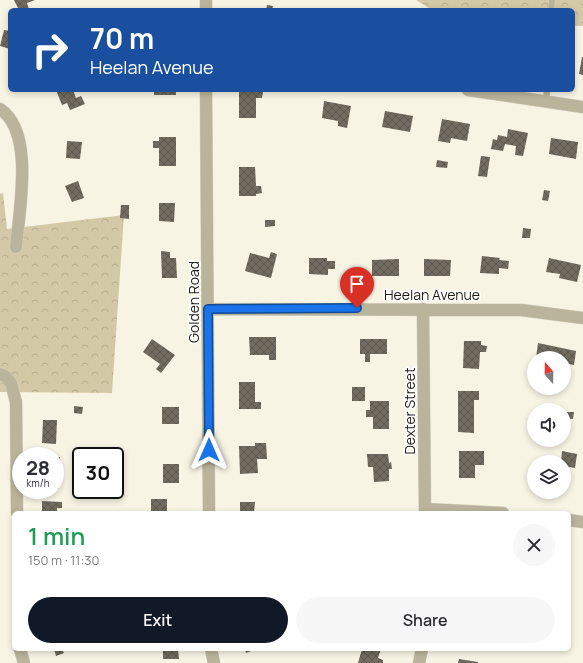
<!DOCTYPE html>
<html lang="en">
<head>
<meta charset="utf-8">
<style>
  body { margin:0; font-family:Manrope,sans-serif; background:#f7f7f7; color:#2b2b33; height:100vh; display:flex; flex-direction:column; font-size:15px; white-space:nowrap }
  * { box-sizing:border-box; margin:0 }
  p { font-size:13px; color:#7c7c81 }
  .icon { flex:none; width:22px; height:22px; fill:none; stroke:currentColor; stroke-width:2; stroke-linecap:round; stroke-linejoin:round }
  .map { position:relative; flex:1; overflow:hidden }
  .details { position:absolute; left:12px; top:511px; width:559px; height:140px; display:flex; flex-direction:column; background:#fff; border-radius:6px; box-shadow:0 2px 6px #0003 }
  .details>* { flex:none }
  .hud { position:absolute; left:8px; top:8px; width:567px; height:84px; border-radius:6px; box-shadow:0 2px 6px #0003; background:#1a4fa0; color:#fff; overflow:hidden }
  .needle { width:26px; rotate:340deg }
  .buttons { position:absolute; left:527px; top:351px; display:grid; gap:8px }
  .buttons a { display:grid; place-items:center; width:44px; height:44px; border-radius:50%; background:#fff; box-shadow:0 2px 6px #0003; font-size:20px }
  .speed { position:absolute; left:12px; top:447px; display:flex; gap:8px; font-size:20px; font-weight:700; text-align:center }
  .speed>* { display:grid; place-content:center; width:52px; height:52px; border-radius:50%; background:#fff; box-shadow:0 2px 6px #0003; line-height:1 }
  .speed small { font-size:10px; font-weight:400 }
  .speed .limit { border:2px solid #111; border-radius:6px; background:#fff; color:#111 }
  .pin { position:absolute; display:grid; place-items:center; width:34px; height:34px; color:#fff; margin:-41px -17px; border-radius:50% 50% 50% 0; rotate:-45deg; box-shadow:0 0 4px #0007 }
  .pin .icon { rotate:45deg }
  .me { position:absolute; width:44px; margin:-22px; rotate:0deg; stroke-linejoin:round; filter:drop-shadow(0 0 3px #0008) }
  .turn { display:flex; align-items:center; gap:14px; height:84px; padding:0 16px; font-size:18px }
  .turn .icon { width:52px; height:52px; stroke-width:2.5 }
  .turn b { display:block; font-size:28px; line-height:34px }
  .round { display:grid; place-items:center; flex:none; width:42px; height:42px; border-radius:21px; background:#f7f7f7 }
  .head { display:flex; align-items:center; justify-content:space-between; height:68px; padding:0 16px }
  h1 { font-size:24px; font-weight:600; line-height:30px; color:#1e9e55 }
  .cta { display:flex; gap:8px; margin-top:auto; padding:8px 16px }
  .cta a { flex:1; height:46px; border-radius:24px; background:#111827; color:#fff; font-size:16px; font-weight:600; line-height:46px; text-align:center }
  .cta a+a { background:#f7f7f7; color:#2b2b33 }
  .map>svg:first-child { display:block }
</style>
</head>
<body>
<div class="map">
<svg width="583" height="663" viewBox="0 0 583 663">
  <defs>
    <pattern id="forest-crowns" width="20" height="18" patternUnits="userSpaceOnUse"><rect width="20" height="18" fill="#d4c9a6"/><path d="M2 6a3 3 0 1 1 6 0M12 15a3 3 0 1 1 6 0" fill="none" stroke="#b6ac8e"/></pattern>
    <pattern id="building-cross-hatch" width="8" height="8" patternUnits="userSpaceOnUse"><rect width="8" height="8" fill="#716c5f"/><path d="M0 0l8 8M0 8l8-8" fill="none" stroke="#5c584d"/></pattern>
  </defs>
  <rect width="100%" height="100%" fill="#f8f4e4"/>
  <path fill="url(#forest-crowns)" d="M416,0H583V26H573V10H432Z
    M3,193L7,229L124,215L112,393L0,392V194Z"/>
  <path fill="url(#building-cross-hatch)" d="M14,0H35L27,3L29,9L27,10H19Z
    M267,5L273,6L272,10H266Z
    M144,8L164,9V10H144Z
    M4,30L10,31V49L0,46Z
    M582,57H583V75L579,74Z
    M56,90H73L76,98L81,96L85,104L70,110L67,103L62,105Z
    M154,90H176V95H154Z
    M239,91L263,92L262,98H256V118H239Z
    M324,101L351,106L347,128L338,126V121L322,118Z
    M385,111L413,116L410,132L382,127Z
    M442,119L470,124L467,141L451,138L450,143L438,141Z
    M508,129L528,133L523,156L515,155L516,146L505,144L503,151L491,149L493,139L497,140L498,135L507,137Z
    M159,137H176V166H159V148H153V141H159Z
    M551,138L578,142L576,159L549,154Z
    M67,141L82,142L80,159L66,158Z
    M481,156L490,157L487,177L478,176Z
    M437,160L448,162L447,168L436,167Z
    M239,167H255L256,186H261L262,193L256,194V196H239Z
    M78,181L84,198L72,202L65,186Z
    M544,190L550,191L548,201L542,200Z
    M159,203H175L174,222L159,221Z
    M121,205H129V219L120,218Z
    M265,220H275V226L265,227Z
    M523,228L531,229L530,238H522Z
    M161,251L170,252V258H176L177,278H162Z
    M271,252L277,254L271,278L245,271L250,253L269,258Z
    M482,256L500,258L499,260L509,261L508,269L499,268V274L480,273Z
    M309,258H327V261H335V269H328V275L309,274Z
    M549,258L581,265L577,282L559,278L560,274L546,272Z
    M399,259V276H372V260Z
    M424,259L451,260L450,276H424Z
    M249,337H276V360H269V355H250Z
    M152,339L175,355L161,373L156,369L160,364L143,352Z
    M360,339H387V354H370V362H365V354H360Z
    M464,341H481V345L487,346L486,352H480L479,369L463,368Z
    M538,343L576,351L574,365L564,363V358H536Z
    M239,382H255V402H261V409H239Z
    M352,387H365V401H352Z
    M458,391H479V400H474V433L458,432Z
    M370,401H389V429H373V417H366V410H370Z
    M74,406L83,407L82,414L74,413Z
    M162,407H179V424H162Z
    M565,412H574L573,419L564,418Z
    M43,420H57L56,444L42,443Z
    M255,443H266L267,459H257L258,473L240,474L239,446H255Z
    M459,451H484V465H475V478H459Z
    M562,451L577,454L575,468L564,466V462H561Z
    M367,454H388L389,463L391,462L392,469H389V481L374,482L373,467H368Z
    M55,457H60L59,489H55Z
    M163,464H179V483H163Z
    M532,465H534V483L528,482Z
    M151,499H167V513H151Z
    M42,501L62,502V508H57V513H42Z
    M240,502H255L254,513H240Z
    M54,649H62L64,653L56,656Z
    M163,649H178L179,659H163Z
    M245,649H257L246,653Z
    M362,649H381L378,658L383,660V663H358Z
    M459,659L478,662V663H458Z"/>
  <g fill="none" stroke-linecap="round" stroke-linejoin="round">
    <g stroke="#d5d1c3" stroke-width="7">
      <path id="lane" d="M551,10L552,0
        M546,102L547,90"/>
    </g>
    <g stroke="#d5d1c3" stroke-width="13">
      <path id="street" d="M206,0V10
        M206,90L209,513
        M468,90L583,107
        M0,109C35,132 19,211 16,247
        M208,309L521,310L583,318
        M423,309L425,513
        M0,374L5,376L11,383L16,402L17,513
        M425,509L503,513
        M569,520L583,522
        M20,649L24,663
        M211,649L214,663
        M419,663L422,649"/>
    </g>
    <use href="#lane" stroke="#bbb49c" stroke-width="6"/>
    <use href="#street" stroke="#bbb49c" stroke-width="12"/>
  </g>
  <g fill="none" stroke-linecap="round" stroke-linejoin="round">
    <g stroke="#114b97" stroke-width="10">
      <path id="route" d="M209,450L208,309L357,308"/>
    </g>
    <use href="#route" stroke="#1a73e8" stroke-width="7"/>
  </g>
  <g text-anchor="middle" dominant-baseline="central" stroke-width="3.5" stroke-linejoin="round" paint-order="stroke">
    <g font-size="14" fill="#1e1c16" stroke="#fff">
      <text x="432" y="294">Heelan Avenue</text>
      <text transform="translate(193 302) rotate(-90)">Golden Road</text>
      <text transform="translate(409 411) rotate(-90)">Dexter Street</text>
    </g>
  </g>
</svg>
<div class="buttons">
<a><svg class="needle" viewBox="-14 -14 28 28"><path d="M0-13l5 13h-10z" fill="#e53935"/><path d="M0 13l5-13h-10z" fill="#7c7c81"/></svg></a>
<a><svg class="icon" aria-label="sound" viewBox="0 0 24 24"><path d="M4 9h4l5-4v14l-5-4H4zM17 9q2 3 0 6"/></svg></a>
<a><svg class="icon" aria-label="layers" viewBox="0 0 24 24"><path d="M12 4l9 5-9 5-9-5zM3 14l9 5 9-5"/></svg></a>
</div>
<div class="speed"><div>28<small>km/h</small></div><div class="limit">30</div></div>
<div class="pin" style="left:357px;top:308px;background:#d93025"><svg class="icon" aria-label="arrive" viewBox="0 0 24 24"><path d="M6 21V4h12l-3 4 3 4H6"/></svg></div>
<svg class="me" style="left:209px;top:450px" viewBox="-20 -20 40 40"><path d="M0-17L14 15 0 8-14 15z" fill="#1a73e8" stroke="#fff" stroke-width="4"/></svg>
<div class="hud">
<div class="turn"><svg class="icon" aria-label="right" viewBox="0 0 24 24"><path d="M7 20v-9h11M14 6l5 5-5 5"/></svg><div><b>70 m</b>Heelan Avenue</div></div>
</div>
<section class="details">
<div class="head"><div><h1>1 min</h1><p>150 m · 11:30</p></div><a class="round"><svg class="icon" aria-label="close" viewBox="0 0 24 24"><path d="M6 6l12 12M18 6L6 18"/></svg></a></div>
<div class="cta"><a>Exit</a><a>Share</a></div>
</section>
</div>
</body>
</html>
